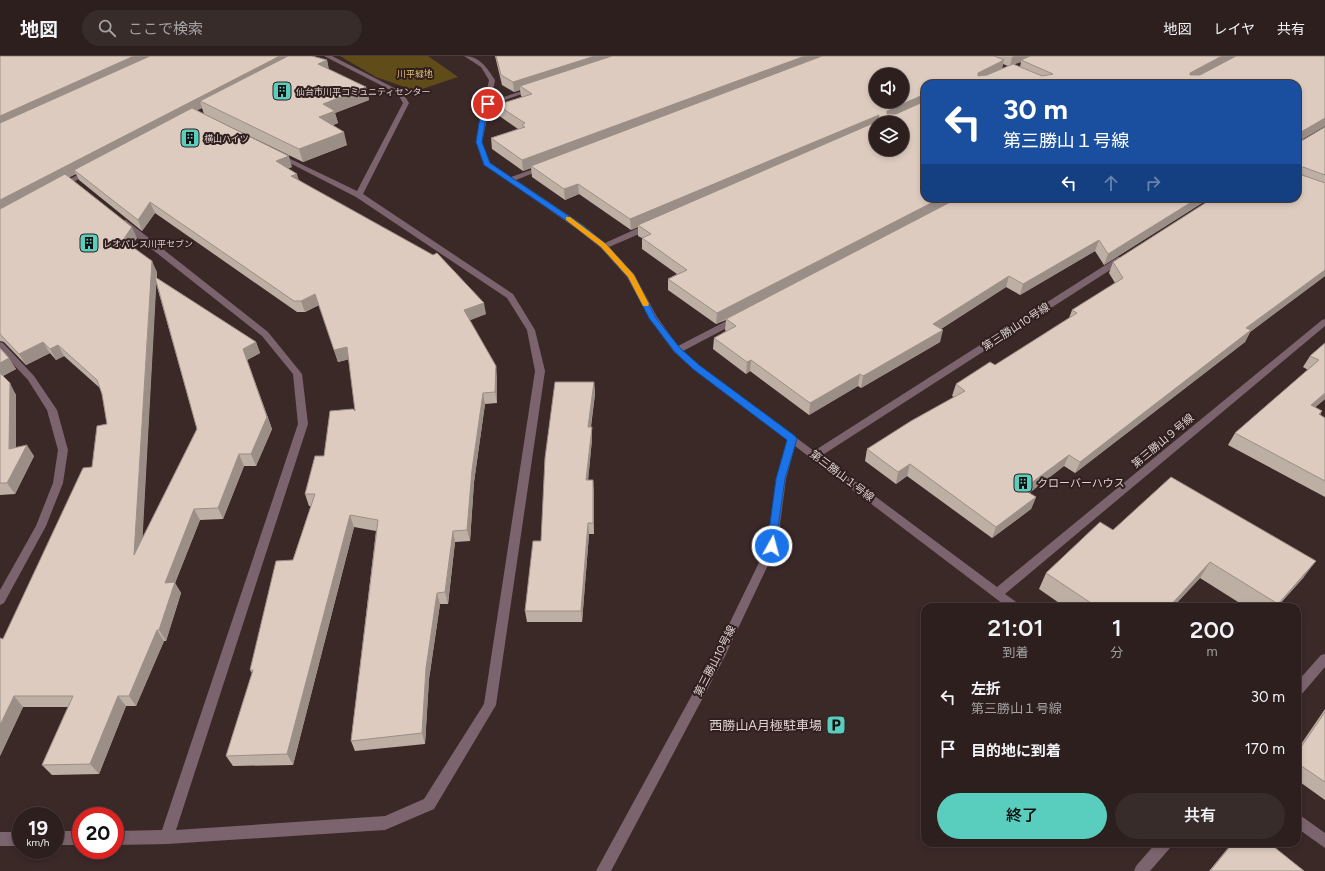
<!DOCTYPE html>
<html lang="ja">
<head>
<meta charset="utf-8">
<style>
  body { margin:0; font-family:Figtree,"Noto Sans JP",sans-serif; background:#382c2b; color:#f1f3f6; height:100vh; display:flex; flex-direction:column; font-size:15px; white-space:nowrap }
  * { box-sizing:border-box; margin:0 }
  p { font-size:13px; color:#a6a2a4 }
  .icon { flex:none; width:22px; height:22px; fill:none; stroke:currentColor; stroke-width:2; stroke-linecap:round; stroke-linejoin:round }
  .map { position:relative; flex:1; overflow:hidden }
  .details { position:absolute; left:921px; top:547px; width:380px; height:244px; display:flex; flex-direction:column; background:#2c1f1e; border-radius:12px; box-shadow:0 2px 6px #0003,0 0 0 1px #483d3c }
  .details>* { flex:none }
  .banner { position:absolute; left:921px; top:24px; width:380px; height:122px; border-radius:12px; box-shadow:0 2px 6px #0003,0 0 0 1px #483d3c; background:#1a4fa0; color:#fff; overflow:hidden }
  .controls { position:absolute; left:869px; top:12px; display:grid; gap:8px }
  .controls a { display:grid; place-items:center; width:40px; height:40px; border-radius:50%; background:#2c1f1e; box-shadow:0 2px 6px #0003,0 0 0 1px #483d3c; font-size:20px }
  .speed { position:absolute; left:12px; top:751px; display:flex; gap:8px; font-size:20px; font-weight:700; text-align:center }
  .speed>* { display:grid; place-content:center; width:52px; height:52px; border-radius:50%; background:#2c1f1e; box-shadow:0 2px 6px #0003,0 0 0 1px #483d3c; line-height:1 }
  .speed small { font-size:10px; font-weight:400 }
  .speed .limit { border:6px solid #d22; background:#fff; color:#111 }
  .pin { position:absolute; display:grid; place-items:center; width:34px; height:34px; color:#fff; margin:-17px; border:2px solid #fff; border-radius:50%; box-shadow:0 1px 4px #0007 }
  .me { position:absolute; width:44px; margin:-22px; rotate:7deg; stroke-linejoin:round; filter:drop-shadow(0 0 3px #0008) }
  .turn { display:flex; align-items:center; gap:14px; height:84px; padding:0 16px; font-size:18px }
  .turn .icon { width:52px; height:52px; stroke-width:2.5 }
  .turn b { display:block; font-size:28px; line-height:34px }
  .lanes { display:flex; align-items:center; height:38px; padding:0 16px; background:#0003; justify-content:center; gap:20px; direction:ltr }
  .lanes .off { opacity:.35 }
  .eta { display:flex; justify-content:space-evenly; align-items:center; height:68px; text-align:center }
  .eta b { font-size:24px; font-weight:600; line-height:28px }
  .primary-button { display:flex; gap:8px; margin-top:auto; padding:8px 16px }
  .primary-button a { flex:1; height:46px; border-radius:24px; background:#59cebe; color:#111; font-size:16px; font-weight:600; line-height:46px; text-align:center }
  .primary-button a+a { background:#382c2b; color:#f1f3f6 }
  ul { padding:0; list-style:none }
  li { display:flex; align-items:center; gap:12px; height:52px; padding:0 16px }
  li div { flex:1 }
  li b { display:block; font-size:15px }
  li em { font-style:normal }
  header { display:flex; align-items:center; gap:24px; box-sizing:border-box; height:56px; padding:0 20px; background:#2c1f1e; border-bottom:1px solid #483d3c }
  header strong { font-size:19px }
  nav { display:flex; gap:22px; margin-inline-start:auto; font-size:14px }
  .search { width:280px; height:36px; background:#382c2b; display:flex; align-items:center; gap:10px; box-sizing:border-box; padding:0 14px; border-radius:22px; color:#a6a2a4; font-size:15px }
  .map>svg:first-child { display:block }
</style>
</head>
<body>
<header>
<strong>地図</strong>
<div class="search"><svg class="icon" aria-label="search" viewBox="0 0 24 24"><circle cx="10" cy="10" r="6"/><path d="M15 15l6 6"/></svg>ここで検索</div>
<nav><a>地図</a><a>レイヤ</a><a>共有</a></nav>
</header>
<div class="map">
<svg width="1325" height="815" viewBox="0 0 1325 815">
  <rect width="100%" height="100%" fill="#3b2928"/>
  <path fill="#604c18" d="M340,0H428L458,21L416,35L376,21Z"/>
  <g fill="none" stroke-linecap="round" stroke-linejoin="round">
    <path fill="#7c646e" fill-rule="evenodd" d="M324,0H332L402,36L409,47L363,138L513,238L535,274L545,315L496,649L434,753L385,774L167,788L115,789V775L162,774L298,368L293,318L262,280L120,168V164H126L268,276L302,318L308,368L176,774L385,760L424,743L484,648L535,315L527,274L507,242L356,141L276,100V98H280L357,135L403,47L398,38Z
      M464,0C480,0 487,12 495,24L491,45L532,32L537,33L490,49L482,86L490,107L511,121L542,110H546V112L516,124L583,169L605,187L647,168H653V172L609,191L634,218L657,261L678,290L734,261H740V265L683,295L699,309L814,395L1118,201H1124V205L821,400L997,531L1322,264L1325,263V270L1005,538L1019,548L1021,551H1007L795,390L786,423L777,490L725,600L611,815H596L717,593L767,490L776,423L787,384L693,313L674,296L649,262L627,221L601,192L577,173L485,109L476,86L489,24L481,11Z
      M89,113L91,114V116L63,132L56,130Z
      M0,286L3,287L34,320L57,354L68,394L63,427L46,470L4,547L0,549V534L36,470L53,427L58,394L47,354L28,324L0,294Z
      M1325,598V611L1301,639L1297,640V626L1321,599Z
      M1297,757L1325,777V792L1297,772Z
      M55,775H81V789H55Z
      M0,776H21V790H0Z
      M1156,787H1172L1170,792L1150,815H1134L1136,810Z"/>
  </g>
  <path fill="#beafa4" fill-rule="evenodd" d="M0,0L327,4L329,14L366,31L369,44L335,57L338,67L333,69L347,89L303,106L204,58L202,52L196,54L292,111L288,112L299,124L486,258L469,264L497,321V347L485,348L474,426L470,485L455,486L448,548H440L429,623L425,688L355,695L351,685L376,475L354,471L293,709L233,710L226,700L252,617L250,614L293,504L311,450H309L305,438L324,400L355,355L349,303L338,306L319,249L305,256H297L155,157L142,175L79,124L76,118L69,121L137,182L131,190L157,216V222L256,286L260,297L247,304L272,373L256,410H244L223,463L200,464L175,527L181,537L166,585H164L136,650H126L99,718L52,719L42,709L68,651H23L0,700L3,583L92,411L107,368L102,338L101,333L64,300L56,304L50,297L26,309L4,286L0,285ZM156,227L197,373L142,483Z
    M495,0H1325V70L1301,84H1303L1325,71V220L1250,276L1245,286L1075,417L1064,410L1029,437L1036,441L1031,453L992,482L907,420L896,428L865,405L867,393L954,341L952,340L956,328L995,309L1069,262L1072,254L1115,227L1109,217L1113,206L1297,142L925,28V142H1210L1104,209L1095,195L1020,239L1006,231L941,273L940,286L861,332L858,330L809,359L750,315L746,318L713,293L714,282L726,275L725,274L726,264L716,268L668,234V223L677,218L642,193V182L638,180V171L631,174L579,138L565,144L532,121L531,112L523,115L492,93L491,82L518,73L498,59L497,49L522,41L521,40L520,34L514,36L502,29ZM1021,6L1020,11L1014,8ZM1003,8L1008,10L1002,13Z
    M1325,287V343L1315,351L1322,355L1320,359L1325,362V441L1228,389L1235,377L1308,314L1303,311L1310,300Z
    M0,292L16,313L3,320L16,339V391L34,400L15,438L0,439Z
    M594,326L595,338L591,371L592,383L588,424L594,435V478H589L582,566H527L525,555L541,485Z
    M1113,474L1304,521L1277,551H1246L1200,522L1173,551H1065L1039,533L1046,517Z
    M1325,653V744L1297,724V694Z
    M1232,787H1269L1304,815H1209Z"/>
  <path fill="#9b8e86" d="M134,0H158L0,72V60Z
    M280,0H289L200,45L202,52L78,117L74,114L76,118L0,157V144Z
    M595,0H626L520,30V34L514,36L513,26Z
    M805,0H830L531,110V112L523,115L522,104Z
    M1014,0H1033L1021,4V6L1010,10L1012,1Z
    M1222,0H1237L1186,27L1190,17Z
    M327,4L329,16L318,8Z
    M1004,4L1001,14L975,27L978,17Z
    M366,31L369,44L335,57L338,67L322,74L319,61L323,48Z
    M925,38L924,48L885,67L887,55Z
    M879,59L878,67L638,169V171L631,174L630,163Z
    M1325,62V70L1297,86L1301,76Z
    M344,76L347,89L303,106L299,93Z
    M289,100L292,111L279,116L276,105Z
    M297,118L300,128L291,120Z
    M578,128L579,138L565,144L564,133Z
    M941,142H960L716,268L717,257Z
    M1198,142H1210L1104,209L1108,198Z
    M150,146L155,157L142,175L138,164Z
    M132,171L137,182L128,195L123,184Z
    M1099,184L1095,195L1020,239L1023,228Z
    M152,205L157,216L141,511L134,499Z
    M1325,214V220L1250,276L1245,286L1075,417L1080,406L1246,272Z
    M1009,220L1006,231L930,280L933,268Z
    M315,238L319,249L305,256L301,245Z
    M484,247L486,258L466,266L464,254Z
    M943,274L940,286L861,332L863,320Z
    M43,286L50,297L26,309L19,298Z
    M256,286L260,297L247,304L272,373L256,410L251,398L243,293Z
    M58,289L64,300L56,304L50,293Z
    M347,291L350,303L338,306L334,294Z
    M9,302L16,313L0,321V307Z
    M751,304L750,315L746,318L747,306Z
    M496,310L497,321V347L495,336Z
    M860,318L858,330L809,359L810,347Z
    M594,326L595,338L589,383L588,371Z
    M10,327L16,339V404L9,393Z
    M483,337L485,348L474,426L470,485L467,474L472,414Z
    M1325,337V343L1304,361L1311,349Z
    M592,371V383L587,436L586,424Z
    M27,389L34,400L15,438L7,427Z
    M239,398L244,410L223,463L218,452Z
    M1069,399L1064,410L1019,445L1023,433Z
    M910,408L907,420L896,428L898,416Z
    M593,424L594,435V478L593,467Z
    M1036,441L1031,453L992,482L996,471Z
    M194,453L200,464L175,527L181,537L166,585L159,574L165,527Z
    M350,459L354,471L293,709L287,698Z
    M588,467L589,478L582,566L581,555Z
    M453,475L455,486L448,548L445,536Z
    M1316,505L1304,521L1277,551H1276Z
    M1210,506L1200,522L1173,551H1169Z
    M437,537L440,548L429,623L425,688L422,677L426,612Z
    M157,574L164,585L136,650L129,640Z
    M14,640L23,651L0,700V669Z
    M118,640L126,650L99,718L90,708Z"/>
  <path fill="#ddcbbf" stroke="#9b8e86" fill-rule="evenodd" d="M0,0H134L0,60Z
    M150,0H280L0,144V67Z
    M288,0H312L327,4L318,8L366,31L323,48L335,55L319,61L344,76L299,93L200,45Z
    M496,0H595L513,26L501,19Z
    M612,0H805L522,104L491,82L525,71L522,69L525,67L497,49L532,38L520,30Z
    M822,0H994L1004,4L978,17V20L987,19L1013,8L1042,20L1053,18L1021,4L1030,0H1222L1190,17V19H1200L1236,0H1325V62L1301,76V84H1303L1325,71V119L1303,111L1301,112L1302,119L1325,127V214L1246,272L1251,274L1080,406L1069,399L1023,433L1036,441L996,471L910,408L898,416L867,393L911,365L965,335L956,328L990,306L995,309L1077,257L1072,254L1123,222L1113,206L1213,142H1297V28H925V38L887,55V58H896L925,45V142H941L717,257L668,223L687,214L642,182L651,178L638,169L878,65L879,59L630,163L578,128L564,133L531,110ZM876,19H902V45H876ZM876,67H902V93H876Z
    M192,52L289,100L276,105L297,118L291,120L433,199L437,197L484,247L464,254L496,310L495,336L483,337L472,414L467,474L453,475L445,536L437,537L426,612L422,677L351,685L378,464L350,459L287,698L226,700L253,614H250L276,505L293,504L315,438H305L315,400H324L330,355L353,353L355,355L347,291L334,294L315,238L301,245H294L150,146L138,164L74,114Z
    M65,118L132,171L123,184L152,205L134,499L197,373L155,221L256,286L243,293L267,361L251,398H239L218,452L194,453L165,527L175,526L159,574H157L129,640H118L90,708L42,709L73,640H14L0,669V582L3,583L83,412L92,411L97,370L107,368L102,338L97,324L58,289L50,293L43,286L19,298L0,278V153Z
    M958,142H1198L1108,198L1099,184L1023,228L1009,220L933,268L943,274L863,320L860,318L810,347L751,304L747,306L714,282L736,270L726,263Z
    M1325,287V337L1311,349L1322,355L1319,358L1325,362V425L1235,377L1319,304L1310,300Z
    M0,292L9,302L0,307Z
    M0,317L10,327L9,393L27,389L7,427H0Z
    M555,326H594L588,371H592L586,424H593V467H588L581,555H525L533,485H541L545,402Z
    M1171,421L1316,505L1278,548L1210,506L1169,551H1097L1046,517L1100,466L1113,474Z
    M1325,656V726L1297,707V697Z
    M1233,787H1269L1304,815H1210Z"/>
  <path fill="#1a73e8" stroke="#114b97" d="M486,47L491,48L486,61L482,86L490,107L582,169L606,188L634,219L656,262L680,292L699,309L795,380L797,383L785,423L775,493L772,494L767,490L776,423L787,384L693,313L674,295L649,262L628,221L601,191L577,172L484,109L476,86L480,61Z"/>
  <path fill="#f59e0b" d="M566,161H570L606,188L634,219L649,248L648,250H643L628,221L601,191L566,164Z"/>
  <defs>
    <g id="building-square" transform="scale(1)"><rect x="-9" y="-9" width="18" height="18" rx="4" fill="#59cebe" stroke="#301f1e"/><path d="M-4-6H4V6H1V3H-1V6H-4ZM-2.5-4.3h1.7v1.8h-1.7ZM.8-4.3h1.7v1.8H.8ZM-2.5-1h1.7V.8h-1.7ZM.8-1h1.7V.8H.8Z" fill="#111"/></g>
    <g id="parking-square" transform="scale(1)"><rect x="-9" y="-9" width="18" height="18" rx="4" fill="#59cebe" stroke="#301f1e"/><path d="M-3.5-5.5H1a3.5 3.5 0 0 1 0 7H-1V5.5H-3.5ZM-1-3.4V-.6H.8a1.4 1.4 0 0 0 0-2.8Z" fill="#111"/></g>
  </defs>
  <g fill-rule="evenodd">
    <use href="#building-square" x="282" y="35"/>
    <use href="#building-square" x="190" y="82"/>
    <use href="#building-square" x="89" y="187"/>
    <use href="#building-square" x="1023" y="427"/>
    <use href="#parking-square" x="836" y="669"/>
  </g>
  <g text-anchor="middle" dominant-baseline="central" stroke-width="4" stroke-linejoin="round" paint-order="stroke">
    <g font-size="9" fill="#e2c274" stroke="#301f1e">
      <text x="415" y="17">川平緑地</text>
    </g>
    <g font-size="9" fill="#ded2d1" stroke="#301f1e" text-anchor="start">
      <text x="296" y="35">仙台市川平コミュニティセンター</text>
      <text x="204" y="82">横山ハイツ</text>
      <text x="103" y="187">レオパレス川平セブン</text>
    </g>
    <g font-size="11" fill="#ded2d1" stroke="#301f1e">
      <text transform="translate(1016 271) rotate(-33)">第三勝山10号線</text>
      <text transform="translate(1163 385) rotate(-40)">第三勝山９号線</text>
      <text transform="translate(842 420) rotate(37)">第三勝山１号線</text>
      <text transform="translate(715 605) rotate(-63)">第三勝山10号線</text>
    </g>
    <g font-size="11" fill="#ded2d1" stroke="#301f1e" text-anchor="start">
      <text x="1037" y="427">クローバーハウス</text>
    </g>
    <g font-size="13" fill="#ded2d1" stroke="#301f1e" text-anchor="end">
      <text x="822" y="669">西勝山A月極駐車場</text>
    </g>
  </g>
</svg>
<div class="controls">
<a><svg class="icon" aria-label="sound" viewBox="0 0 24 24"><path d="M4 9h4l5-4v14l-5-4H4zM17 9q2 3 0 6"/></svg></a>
<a><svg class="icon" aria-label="layers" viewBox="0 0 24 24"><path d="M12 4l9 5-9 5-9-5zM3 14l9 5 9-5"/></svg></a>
</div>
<div class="speed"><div>19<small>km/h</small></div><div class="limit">20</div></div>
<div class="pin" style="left:488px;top:48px;background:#d93025"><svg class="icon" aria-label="arrive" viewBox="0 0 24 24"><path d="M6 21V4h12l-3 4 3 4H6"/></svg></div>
<svg class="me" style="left:772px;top:490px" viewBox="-20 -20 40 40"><circle r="17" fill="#1a73e8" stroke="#fff" stroke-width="3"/><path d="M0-11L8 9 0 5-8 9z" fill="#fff"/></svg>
<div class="banner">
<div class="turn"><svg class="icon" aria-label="left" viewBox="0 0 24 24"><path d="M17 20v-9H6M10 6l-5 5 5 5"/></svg><div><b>30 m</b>第三勝山１号線</div></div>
<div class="lanes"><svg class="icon" aria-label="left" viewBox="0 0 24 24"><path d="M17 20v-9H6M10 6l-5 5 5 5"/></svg><svg class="icon off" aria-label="ahead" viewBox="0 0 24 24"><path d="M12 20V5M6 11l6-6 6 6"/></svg><svg class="icon off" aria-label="right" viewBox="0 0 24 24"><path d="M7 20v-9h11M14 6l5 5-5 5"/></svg></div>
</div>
<section class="details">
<div class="eta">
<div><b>21:01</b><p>到着</p></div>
<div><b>1</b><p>分</p></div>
<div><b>200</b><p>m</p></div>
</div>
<ul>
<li><svg class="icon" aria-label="left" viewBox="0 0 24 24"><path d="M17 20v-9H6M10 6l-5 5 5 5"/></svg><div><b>左折</b><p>第三勝山１号線</p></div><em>30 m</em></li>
<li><svg class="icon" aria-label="arrive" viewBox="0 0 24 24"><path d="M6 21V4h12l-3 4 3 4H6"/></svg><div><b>目的地に到着</b></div><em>170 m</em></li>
</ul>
<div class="primary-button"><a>終了</a><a>共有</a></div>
</section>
</div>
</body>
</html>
